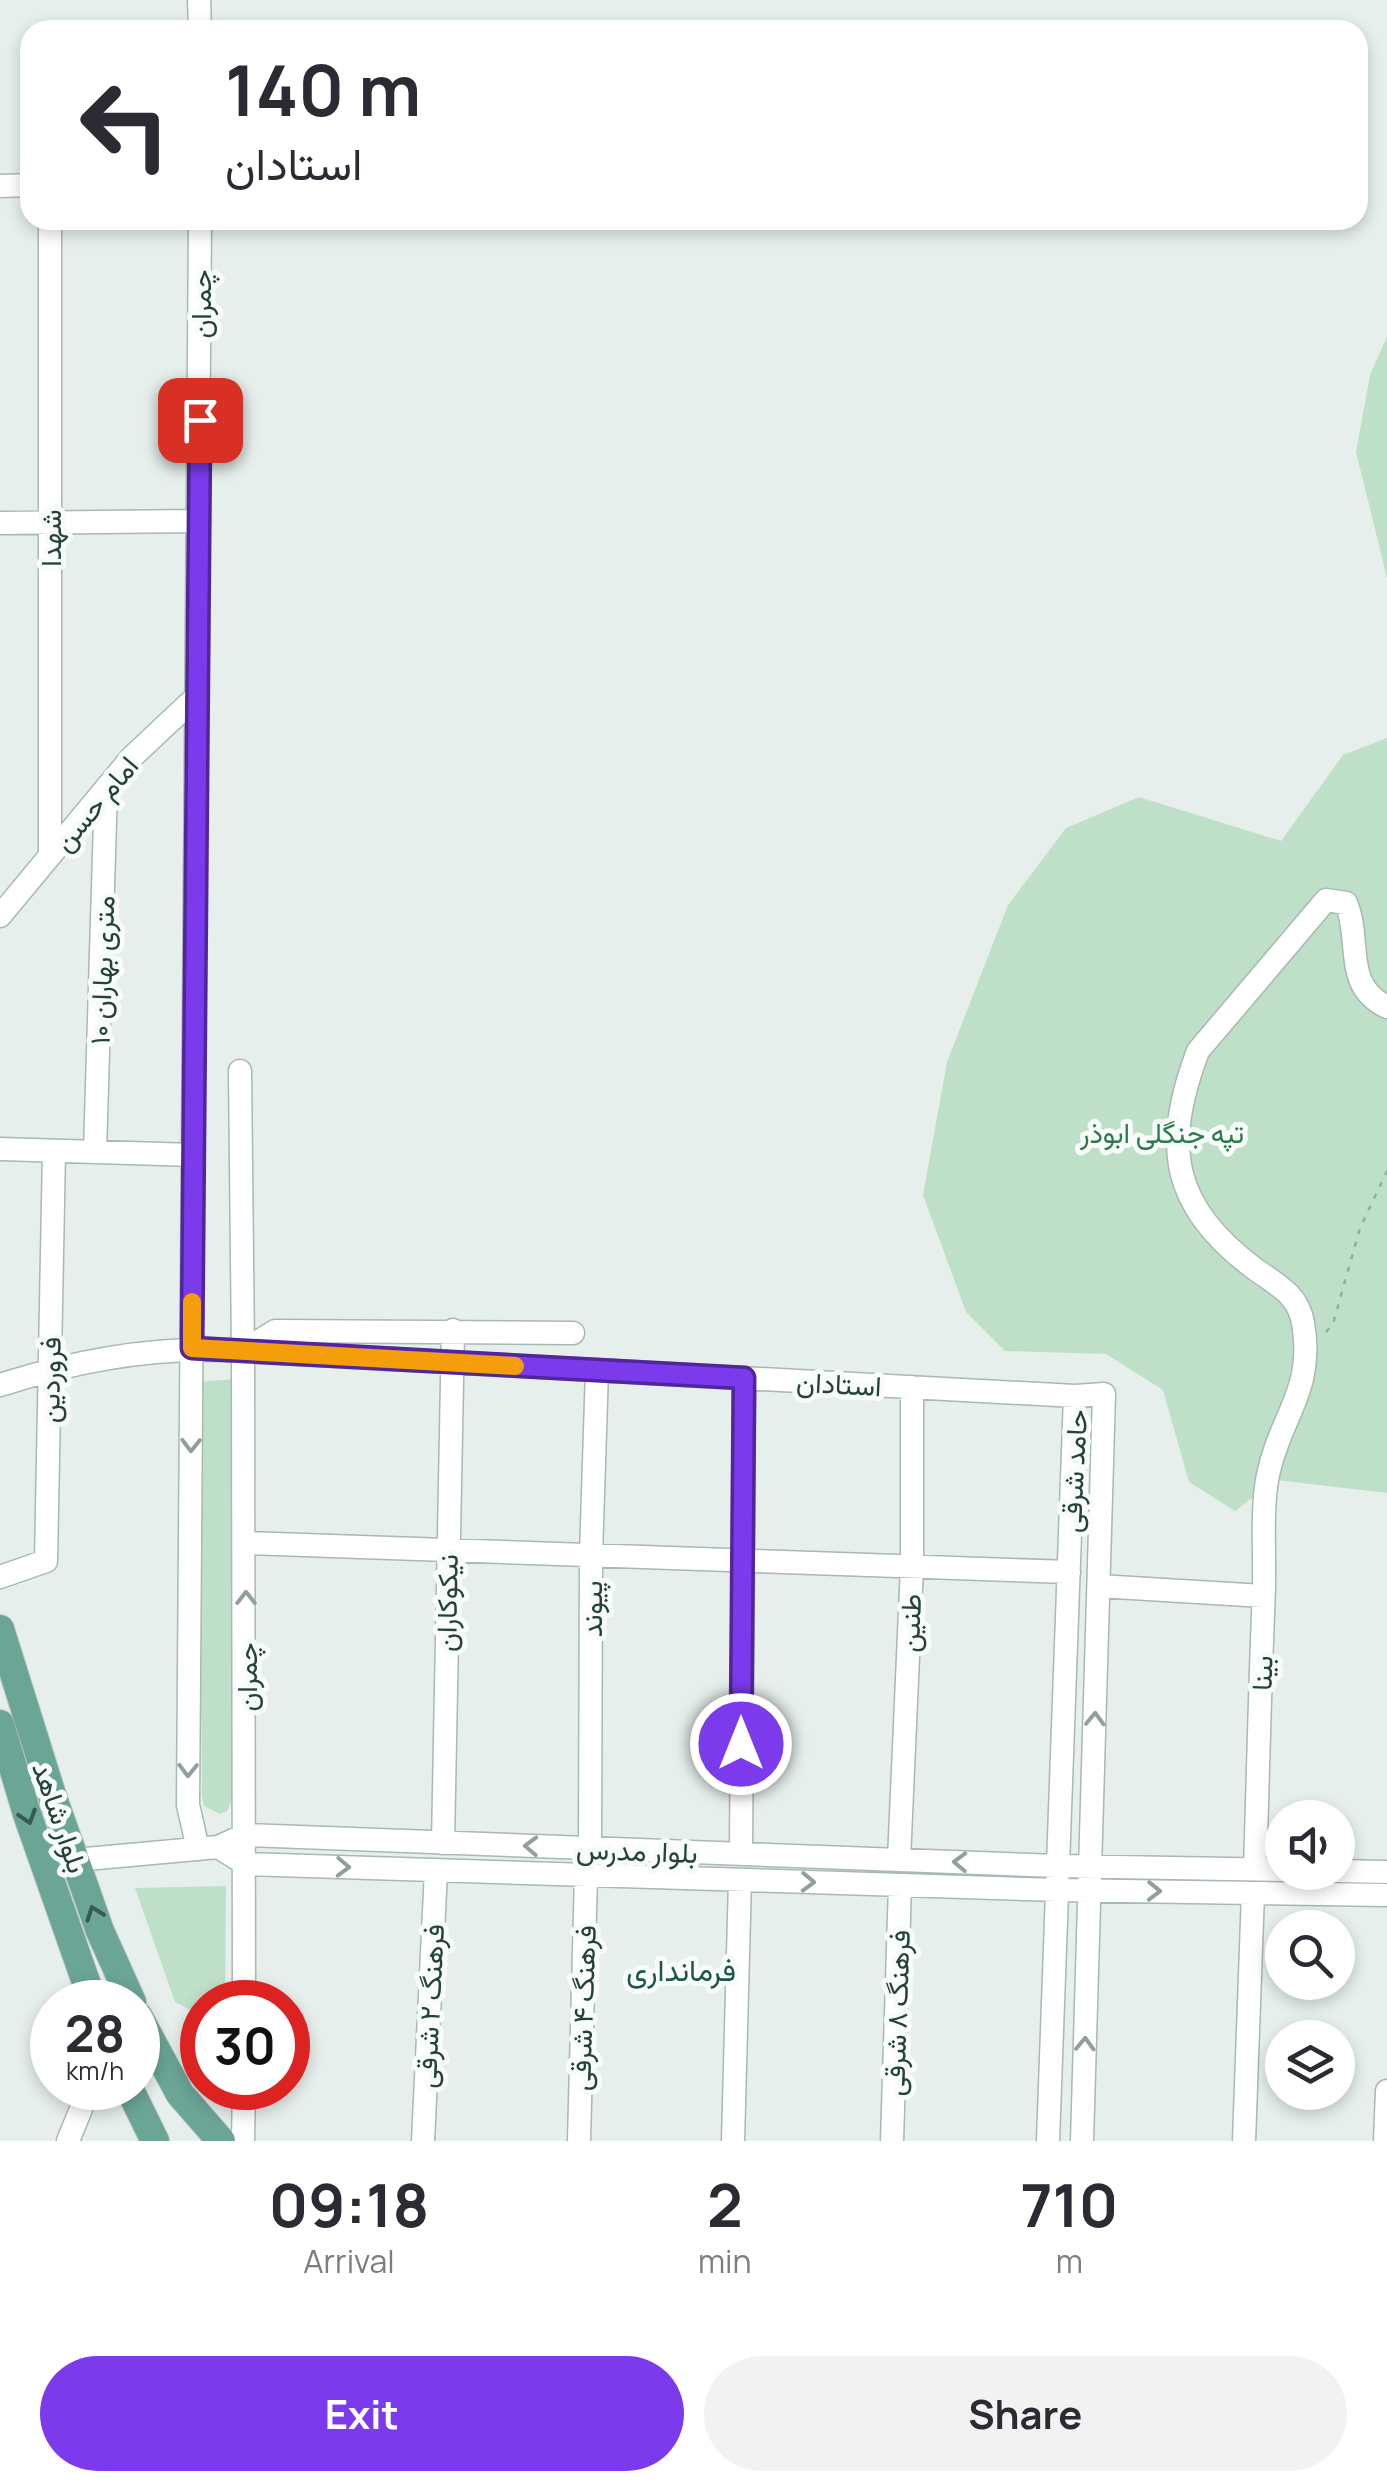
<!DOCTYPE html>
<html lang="en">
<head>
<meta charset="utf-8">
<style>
  body { margin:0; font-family:Manrope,Vazirmatn,sans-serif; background:#f2f2f3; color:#2b2b33; height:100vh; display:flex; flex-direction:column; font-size:38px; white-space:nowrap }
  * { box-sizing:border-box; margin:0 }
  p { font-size:32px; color:#7c7c81 }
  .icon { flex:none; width:55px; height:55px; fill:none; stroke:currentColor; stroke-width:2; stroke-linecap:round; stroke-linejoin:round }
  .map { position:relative; height:2141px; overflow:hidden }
  .side { display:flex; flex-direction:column; background:#fff; flex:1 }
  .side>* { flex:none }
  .guide { position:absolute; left:20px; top:20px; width:1348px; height:210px; border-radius:30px; box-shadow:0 5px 15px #0003; background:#fff; color:#2b2b33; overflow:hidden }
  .fabs { position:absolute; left:1265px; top:1800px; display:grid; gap:20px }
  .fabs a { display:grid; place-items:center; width:90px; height:90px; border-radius:50%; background:#fff; box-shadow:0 5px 15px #0003; font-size:50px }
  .speed { position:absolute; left:30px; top:1980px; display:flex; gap:20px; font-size:50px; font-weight:700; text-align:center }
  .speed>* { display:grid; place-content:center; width:130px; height:130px; border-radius:50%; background:#fff; box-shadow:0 5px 15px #0003; line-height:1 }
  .speed small { font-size:25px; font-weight:400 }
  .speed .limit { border:15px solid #d22; background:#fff; color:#111 }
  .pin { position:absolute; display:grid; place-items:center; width:85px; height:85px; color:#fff; margin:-42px; border-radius:20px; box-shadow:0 5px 15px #0006 }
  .me { position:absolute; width:110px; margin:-55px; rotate:0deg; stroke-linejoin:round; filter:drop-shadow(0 0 8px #0008) }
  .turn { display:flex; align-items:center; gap:35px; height:210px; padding:0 40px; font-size:45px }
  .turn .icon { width:130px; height:130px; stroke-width:2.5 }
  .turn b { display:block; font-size:70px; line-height:85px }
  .eta { display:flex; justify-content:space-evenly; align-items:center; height:170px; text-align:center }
  .eta b { font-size:60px; font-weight:700; line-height:70px }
  .cta { display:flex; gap:20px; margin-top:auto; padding:20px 40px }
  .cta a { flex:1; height:115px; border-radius:60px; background:#7c3aed; color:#fff; font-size:40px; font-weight:700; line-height:115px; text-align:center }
  .cta a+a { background:#f2f2f3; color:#2b2b33 }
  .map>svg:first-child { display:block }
</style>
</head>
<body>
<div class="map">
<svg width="1387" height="2141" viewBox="0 0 1387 2141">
  <rect width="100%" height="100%" fill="#e6efeb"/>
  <path fill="#bfe0c8" d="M1387,337V578L1356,452L1370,375Z
    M1387,738V1493L1276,1480L1235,1511L1189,1482L1163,1390L1106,1354L1005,1351L966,1312L923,1195L947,1062L1008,905L1066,828L1139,797L1281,841L1343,755Z
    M236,1379L234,1795L227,1811L220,1814L204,1806L202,1796L198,1382Z
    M226,1886L225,1996L221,2002H202V2011H193L175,2002L135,1888Z"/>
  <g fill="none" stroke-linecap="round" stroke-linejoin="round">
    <g stroke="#a8b8b2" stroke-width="25">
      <path id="minor" d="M199,0L200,30
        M0,186L30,185
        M50,220V856
        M0,523L199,521
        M0,916L132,757L197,696
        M240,1071L243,1351
        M0,1149L193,1155
        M95,1152L106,788
        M243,1351L1075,1396L1104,1394L1082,2141
        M243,1351L275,1331L573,1333
        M0,1385C77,1360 162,1345 243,1351L244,2002
        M246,1543L1069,1572
        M0,1577L46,1561L54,1151
        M1099,1586L1263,1596
        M443,1843L453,1330
        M218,1847L246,1864L1057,1890L1387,1895
        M590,1848L591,1555L597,1370
        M198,1849L188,1805L200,220
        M741,1854L744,1378
        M75,1860L218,1847L245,1835L1058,1866L1282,1870
        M899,1860L912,1566V1387
        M1255,1869C1258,1776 1260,1683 1264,1589C1265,1554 1261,1509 1268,1475C1280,1416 1315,1390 1303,1323C1298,1294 1277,1285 1255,1269C1171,1207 1162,1146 1198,1051L1326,900L1346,903C1362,940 1342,986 1387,1007
        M1338,1871L1387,1872
        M68,2141L81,2109L84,2088
        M243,2141L244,2088
        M423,2141L436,1870
        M579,2141L586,1875
        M733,2141L740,1880
        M892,2141L900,1885
        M1048,2141L1075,1396
        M1244,2141L1253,1893
        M1385,2141L1387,2091"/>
    </g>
    <g stroke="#c2cac8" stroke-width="30">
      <path id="major" d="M0,1629L53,1798L100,1931L132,2002
        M0,1724L27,1814L93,2002
        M138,2016L180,2094L221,2141
        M129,2088L155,2141"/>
    </g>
    <path stroke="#86b3a5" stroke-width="2.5" stroke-dasharray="5 8" stroke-linecap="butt" d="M1326,1332L1333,1324L1360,1228L1387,1171"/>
    <use href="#minor" stroke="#fff" stroke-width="22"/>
    <use href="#major" stroke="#6aa596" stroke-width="28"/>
  </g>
  <defs><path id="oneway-chevron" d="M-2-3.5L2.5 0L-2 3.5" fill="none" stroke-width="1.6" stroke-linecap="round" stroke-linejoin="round" transform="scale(2.5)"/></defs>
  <g stroke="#92a09c">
    <use href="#oneway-chevron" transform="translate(191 1445) rotate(91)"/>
    <use href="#oneway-chevron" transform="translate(246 1598) rotate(-90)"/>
    <use href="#oneway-chevron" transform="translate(1095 1719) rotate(-88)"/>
    <use href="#oneway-chevron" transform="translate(188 1770) rotate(91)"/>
    <use href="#oneway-chevron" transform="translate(531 1846) rotate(-178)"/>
    <use href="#oneway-chevron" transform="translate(960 1862) rotate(-178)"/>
    <use href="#oneway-chevron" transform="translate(343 1867) rotate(2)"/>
    <use href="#oneway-chevron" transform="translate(808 1882) rotate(2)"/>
    <use href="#oneway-chevron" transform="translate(1154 1891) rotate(1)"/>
    <use href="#oneway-chevron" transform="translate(1085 2044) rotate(-88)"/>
  </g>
  <g stroke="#365b51">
    <use href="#oneway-chevron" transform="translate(28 1817) rotate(72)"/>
    <use href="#oneway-chevron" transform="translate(94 1913) rotate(-110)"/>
  </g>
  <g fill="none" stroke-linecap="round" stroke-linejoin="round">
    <g stroke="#51269a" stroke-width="25">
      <path id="route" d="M200,420L192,1348L744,1378L741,1744"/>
    </g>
    <use href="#route" stroke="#7c3aed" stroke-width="18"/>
    <path stroke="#f59e0b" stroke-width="18" d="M192,1302V1348L515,1366"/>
  </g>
  <g text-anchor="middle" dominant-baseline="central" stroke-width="10" stroke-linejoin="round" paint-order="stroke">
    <g font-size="28" fill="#24423a" stroke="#f7fbf9">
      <text transform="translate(200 304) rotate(-90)">چمران</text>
      <text transform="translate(50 538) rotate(-90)">شهدا</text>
      <text transform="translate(95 803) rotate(-50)">امام حسن</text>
      <text transform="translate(101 970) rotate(-88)">۱۰ متری بهاران</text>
      <text transform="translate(49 1380) rotate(-89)">فروردین</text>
      <text transform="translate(839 1383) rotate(3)">استادان</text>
      <text transform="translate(1073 1471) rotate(-87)">حامد شرقی</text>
      <text transform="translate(446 1603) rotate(-89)">نیکوکاران</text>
      <text transform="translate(591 1609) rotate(-90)">پیوند</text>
      <text transform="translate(909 1623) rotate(-88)">طنین</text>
      <text transform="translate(1261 1673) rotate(-88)">بینا</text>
      <text transform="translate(246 1677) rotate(-90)">چمران</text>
      <text transform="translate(61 1817) rotate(71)">بلوار شاهد</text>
      <text transform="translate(637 1850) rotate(2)">بلوار مدرس</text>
      <text transform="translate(429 2006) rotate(-87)">فرهنگ ۲ شرقی</text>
      <text transform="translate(582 2008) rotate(-88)">فرهنگ ۴ شرقی</text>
      <text transform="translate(896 2013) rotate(-88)">فرهنگ ۸ شرقی</text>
    </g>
    <g font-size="28" fill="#2d7a4b" stroke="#f7fbf9">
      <text x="1162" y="1132">تپه جنگلی ابوذر</text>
    </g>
    <g font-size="30" fill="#1f5548" stroke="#f7fbf9">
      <text x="681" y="1969">فرمانداری</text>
    </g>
  </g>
</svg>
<div class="fabs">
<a><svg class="icon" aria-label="sound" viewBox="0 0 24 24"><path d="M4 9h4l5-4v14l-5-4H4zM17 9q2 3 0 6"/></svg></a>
<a><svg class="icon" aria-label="search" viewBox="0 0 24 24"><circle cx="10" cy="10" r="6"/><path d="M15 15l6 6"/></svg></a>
<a><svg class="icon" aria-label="layers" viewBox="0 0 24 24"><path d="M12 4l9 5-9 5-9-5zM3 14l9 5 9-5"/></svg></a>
</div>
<div class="speed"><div>28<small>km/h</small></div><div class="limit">30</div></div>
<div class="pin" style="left:200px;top:420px;background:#d93025"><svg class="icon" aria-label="arrive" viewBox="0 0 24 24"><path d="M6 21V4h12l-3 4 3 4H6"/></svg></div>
<svg class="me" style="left:741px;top:1744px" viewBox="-20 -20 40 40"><circle r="17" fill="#7c3aed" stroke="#fff" stroke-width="3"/><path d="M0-11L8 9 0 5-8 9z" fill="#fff"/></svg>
<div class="guide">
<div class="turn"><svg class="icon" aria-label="left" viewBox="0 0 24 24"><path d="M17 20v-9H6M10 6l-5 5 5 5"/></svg><div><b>140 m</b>استادان</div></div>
</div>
</div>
<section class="side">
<div class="eta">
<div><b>09:18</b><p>Arrival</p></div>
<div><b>2</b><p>min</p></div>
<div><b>710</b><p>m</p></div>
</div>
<div class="cta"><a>Exit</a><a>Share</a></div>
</section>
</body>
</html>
